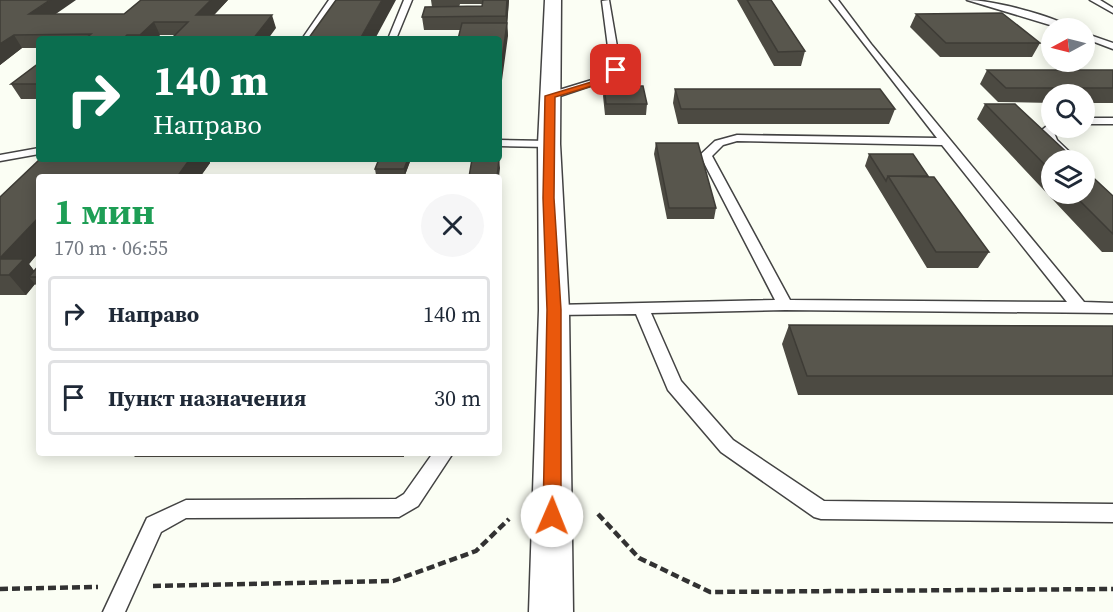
<!DOCTYPE html>
<html lang="ru">
<head>
<meta charset="utf-8">
<style>
  body { margin:0; font-family:"Source Serif 4",serif; background:#f6f6f7; color:#1f2937; height:100vh; display:flex; flex-direction:column; font-size:22px; white-space:nowrap }
  * { box-sizing:border-box; margin:0 }
  p { font-size:20px; color:#747a83 }
  .icon { flex:none; width:33px; height:33px; fill:none; stroke:currentColor; stroke-width:2; stroke-linecap:round; stroke-linejoin:round }
  .map { position:relative; flex:1; overflow:hidden }
  .drawer { position:absolute; left:36px; top:174px; width:466px; height:282px; display:flex; flex-direction:column; background:#fff; border-radius:6px; box-shadow:0 3px 15px #0003 }
  .drawer>* { flex:none }
  .top-card { position:absolute; left:36px; top:36px; width:466px; height:126px; border-radius:6px; box-shadow:0 3px 15px #0003; background:#0b6e4f; color:#fff; overflow:hidden }
  .needle { width:39px; rotate:263deg }
  .controls { position:absolute; left:1041px; top:18px; display:grid; gap:12px }
  .controls a { display:grid; place-items:center; width:54px; height:54px; border-radius:50%; background:#fff; box-shadow:0 3px 15px #0003; font-size:30px }
  .pin { position:absolute; display:grid; place-items:center; width:51px; height:51px; color:#fff; margin:-26px; border-radius:12px; box-shadow:0 3px 9px #0006 }
  .me { position:absolute; width:66px; margin:-33px; rotate:1deg; stroke-linejoin:round; filter:drop-shadow(0 0 4px #0008) }
  .turn { display:flex; align-items:center; gap:21px; height:126px; padding:0 18px; font-size:27px }
  .turn .icon { width:78px; height:78px; stroke-width:2.5 }
  .turn b { display:block; font-size:42px; line-height:51px }
  .round { display:grid; place-items:center; flex:none; width:63px; height:63px; border-radius:32px; background:#f6f6f7 }
  .summary { display:flex; align-items:center; justify-content:space-between; height:102px; padding:0 18px }
  h1 { font-size:36px; font-weight:700; line-height:45px; color:#1e9e55 }
  ul { padding:0; list-style:none }
  li { display:flex; align-items:center; gap:18px; height:75px; margin:0 12px 9px; padding:0 6px; border:3px solid #e0e1e3; border-radius:6px }
  li div { flex:1 }
  li b { display:block; font-size:22px }
  li em { font-style:normal }
  .map>svg:first-child { display:block }
</style>
</head>
<body>
<div class="map">
<svg width="1113" height="612" viewBox="0 0 1113 612">
  <rect width="100%" height="100%" fill="#fbfef4"/>
  <g fill="none" stroke-linecap="round" stroke-linejoin="round">
    <g stroke="#434343" stroke-width="3">
      <path id="lane" d="M329,0H337L310,39H302Z
        M404,0H412L396,39H388Z
        M609,0L621,70L617,77L554,98H546V94L608,75L611,70L602,1Z
        M830,0H838L871,44L1084,302L1113,303V313L785,310L651,313L681,381L733,440L824,501L1113,504V522L821,519L814,517L721,452L668,390L636,314L554,315L549,314L546,310L549,306L554,305L775,300L700,155L715,141L737,135L937,138ZM737,141L942,145L1067,302L790,300L712,156L723,145Z
        M967,0C990,0 1053,15 1071,28H1060Z
        M1090,0H1100L1113,8V13Z
        M1084,33L1113,43V49L1084,38Z
        M1084,118H1113V124H1084Z
        M1052,122V128H1056L1053,130L1057,140L1078,160H1067L1048,144L1042,130Z
        M500,140L549,141L555,144L549,147L500,146Z
        M39,148V154L0,161V155Z
        M433,453H453L418,506L399,517L186,518L161,532L125,612H103L147,518L186,500L396,499L404,494Z"/>
    </g>
    <g stroke="#434343" stroke-width="3">
      <path id="street" d="M545,0H561L560,144L569,310L573,612H529L539,310L538,144Z"/>
    </g>
    <path stroke="#323232" stroke-width="4.5" stroke-dasharray="8 4" stroke-linecap="butt" d="M598,514L639,558L710,592L1113,589
      M153,586L393,581L476,551L509,519
      M0,589L98,587"/>
    <use href="#lane" fill="#fff" fill-rule="evenodd"/>
    <use href="#street" fill="#fff" fill-rule="evenodd"/>
  </g>
  <path fill="#4c4a42" fill-rule="evenodd" d="M0,0L56,14H124L141,0H228L214,15L276,28L174,35H160L156,39H39V48H22L0,65Z
    M431,0H509L507,23L508,36L500,39L460,30H424L422,17L432,7ZM460,4H482V6L459,7Z
    M737,0H771L805,51L801,66H774Z
    M916,14L1040,43L1032,57H940L910,27Z
    M39,63V99H21L11,84Z
    M987,70H1113V103H1084V94H1052V103L998,102L980,84Z
    M604,86L647,104L646,115H605L603,96Z
    M675,89L895,109L889,124H678L673,103Z
    M985,104L1052,160V194H1084L1113,196V252H1102L977,119Z
    M656,143L716,208L714,219H667L654,154Z
    M869,154L928,176L989,252L978,268H927L865,166Z
    M40,159H209L210,163L200,177H39V252L29,264L34,271L39,265V289L35,284L26,295H0V197Z
    M379,159H411L405,175H376L375,169Z
    M789,325L1113,326V395H798L782,344Z
    M131,453H404V457H135Z"/>
  <path fill="#3e3c36" d="M50,0H76L37,27L29,14Z
    M211,0H228L201,29L196,15Z
    M382,0H396L375,39H360Z
    M507,0H509L507,28V23L508,36L500,95V74L506,29V16Z
    M272,15L276,28L268,39H253Z
    M154,22L160,35L156,39H141L140,35Z
    M14,35L22,48L0,65V44Z
    M190,159H209L210,163L200,177H177Z
    M408,159H411L405,175L404,169Z
    M499,159L500,168L499,177H497Z
    M39,217V252L29,264L39,277H29L35,284L26,295L9,275L0,258Z"/>
  <path fill="#58564d" stroke="#3e3c36" stroke-width="1.5" d="M0,0H50L29,14H124L141,0H211L196,15H272L253,39H171L188,22H154L140,35H127L123,39H85L91,34L14,35L0,44Z
    M336,0H382L360,39H308Z
    M483,0H507L506,16L422,17L425,7L482,6Z
    M747,0H771L805,51L778,52Z
    M1002,13L1040,43H946L916,14Z
    M462,23H507L500,74V39H458Z
    M39,63V84H11Z
    M987,70H1113V88H1006Z
    M604,86H643L647,104H606Z
    M675,89H880L895,109H681Z
    M985,104H1015L1075,160H1052V172Z
    M656,143H698L716,208H669Z
    M869,154H913L928,176H888L886,181Z
    M40,159H190L177,177H39V217L0,258V197Z
    M379,159H408L404,169H375Z
    M472,159H499L497,177H469Z
    M1084,169L1113,196V234L1073,194H1084Z
    M888,176L934,177L989,252H936Z
    M0,259H24L9,275H0Z
    M39,265V277H29Z
    M789,325L1113,326V376H807Z"/>
  <path fill="#ea580c" stroke="#983908" stroke-width="1.5" d="M616,67L620,70L615,79L555,97L554,198L561,310V516L559,523L552,525L546,523L543,516L547,310L543,198L545,96L598,80L609,76Z"/>
</svg>
<div class="controls">
<a><svg class="needle" viewBox="-14 -14 28 28"><path d="M0-13l5 13h-10z" fill="#e53935"/><path d="M0 13l5-13h-10z" fill="#747a83"/></svg></a>
<a><svg class="icon" aria-label="search" viewBox="0 0 24 24"><circle cx="10" cy="10" r="6"/><path d="M15 15l6 6"/></svg></a>
<a><svg class="icon" aria-label="layers" viewBox="0 0 24 24"><path d="M12 4l9 5-9 5-9-5zM3 14l9 5 9-5"/></svg></a>
</div>
<div class="pin" style="left:616px;top:70px;background:#d93025"><svg class="icon" aria-label="arrive" viewBox="0 0 24 24"><path d="M6 21V4h12l-3 4 3 4H6"/></svg></div>
<svg class="me" style="left:552px;top:516px" viewBox="-20 -20 40 40"><circle r="19" fill="#fff"/><path d="M0-13L10 11 0 6-10 11z" fill="#ea580c"/></svg>
<div class="top-card">
<div class="turn"><svg class="icon" aria-label="right" viewBox="0 0 24 24"><path d="M7 20v-9h11M14 6l5 5-5 5"/></svg><div><b>140 m</b>Направо</div></div>
</div>
<section class="drawer">
<div class="summary"><div><h1>1 мин</h1><p>170 m · 06:55</p></div><a class="round"><svg class="icon" aria-label="close" viewBox="0 0 24 24"><path d="M6 6l12 12M18 6L6 18"/></svg></a></div>
<ul>
<li><svg class="icon" aria-label="right" viewBox="0 0 24 24"><path d="M7 20v-9h11M14 6l5 5-5 5"/></svg><div><b>Направо</b></div><em>140 m</em></li>
<li><svg class="icon" aria-label="arrive" viewBox="0 0 24 24"><path d="M6 21V4h12l-3 4 3 4H6"/></svg><div><b>Пункт назначения</b></div><em>30 m</em></li>
</ul>
</section>
</div>
</body>
</html>
